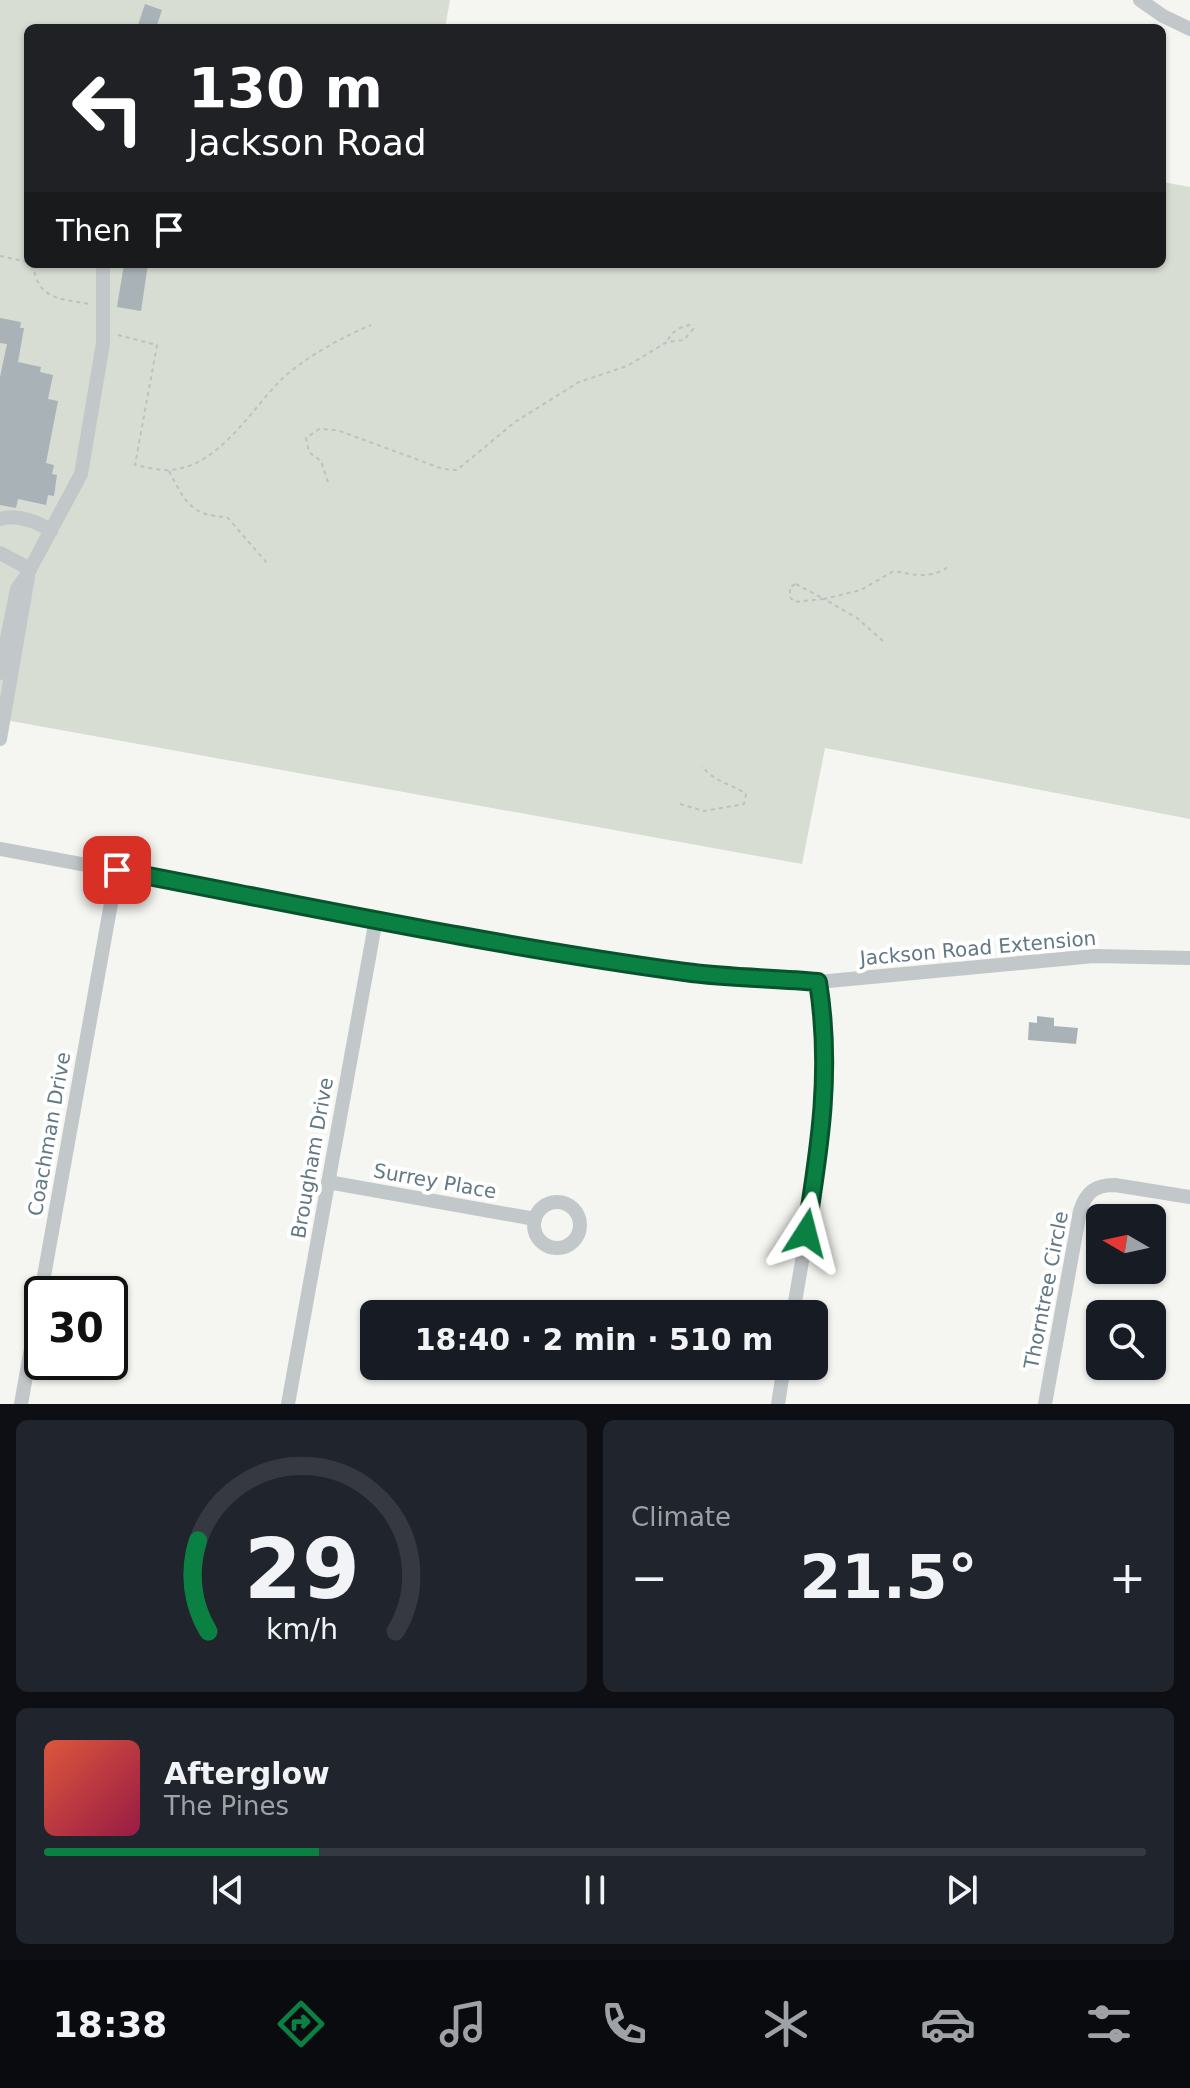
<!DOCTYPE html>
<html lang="en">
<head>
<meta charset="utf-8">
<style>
  :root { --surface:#171b24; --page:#20242c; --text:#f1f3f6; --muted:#9ea1a6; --line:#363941; --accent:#0b8043 }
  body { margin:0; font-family:"DejaVu Sans",sans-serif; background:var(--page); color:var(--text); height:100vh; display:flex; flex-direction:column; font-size:30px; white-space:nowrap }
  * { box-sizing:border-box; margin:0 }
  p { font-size:26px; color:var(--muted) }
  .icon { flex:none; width:44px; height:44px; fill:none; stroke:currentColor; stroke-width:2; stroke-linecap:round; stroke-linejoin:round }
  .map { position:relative; height:1404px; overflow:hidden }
  .sheet { display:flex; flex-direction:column; gap:16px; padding:16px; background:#0d0f14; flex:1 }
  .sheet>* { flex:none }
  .banner { position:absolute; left:24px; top:24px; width:1142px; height:244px; border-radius:12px; box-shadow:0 2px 6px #0004; background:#202124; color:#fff; overflow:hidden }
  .needle { width:52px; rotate:279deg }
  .tools { position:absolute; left:1086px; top:1204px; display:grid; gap:16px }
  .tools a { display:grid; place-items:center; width:80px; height:80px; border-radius:12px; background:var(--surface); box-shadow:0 2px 6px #0004; font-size:40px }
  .speed { position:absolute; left:24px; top:1276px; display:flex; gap:16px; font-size:40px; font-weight:700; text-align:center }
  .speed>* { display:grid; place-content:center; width:104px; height:104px; border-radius:50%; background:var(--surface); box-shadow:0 2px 6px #0004; line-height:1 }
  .speed .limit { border:4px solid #111; border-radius:12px; background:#fff; color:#111 }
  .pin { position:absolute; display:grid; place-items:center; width:68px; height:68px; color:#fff; margin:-34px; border-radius:16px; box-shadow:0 4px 12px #0006 }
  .me { position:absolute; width:88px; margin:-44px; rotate:9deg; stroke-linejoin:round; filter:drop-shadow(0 0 6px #0008) }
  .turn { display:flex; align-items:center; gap:28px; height:168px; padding:0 32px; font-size:36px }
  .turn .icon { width:104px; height:104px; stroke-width:2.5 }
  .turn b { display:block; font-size:56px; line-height:68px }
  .then { display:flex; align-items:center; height:76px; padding:0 32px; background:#0003; gap:16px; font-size:30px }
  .big { font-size:60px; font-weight:600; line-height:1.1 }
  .sheet .widget { flex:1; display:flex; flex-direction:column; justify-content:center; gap:12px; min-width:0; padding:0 28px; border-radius:12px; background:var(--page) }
  .sheet .dial { align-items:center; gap:0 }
  .dial svg { height:208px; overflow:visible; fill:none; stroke:var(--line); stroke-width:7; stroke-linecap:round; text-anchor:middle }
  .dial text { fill:var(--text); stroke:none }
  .song { display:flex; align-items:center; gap:24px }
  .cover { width:96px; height:96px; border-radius:12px; background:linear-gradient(135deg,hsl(10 70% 55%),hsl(340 70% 35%)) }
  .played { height:8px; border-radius:4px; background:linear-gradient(90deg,var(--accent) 25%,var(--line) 25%) }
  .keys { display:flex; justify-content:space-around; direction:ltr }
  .heat { display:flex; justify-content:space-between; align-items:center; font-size:44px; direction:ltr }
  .sheet .tiles { flex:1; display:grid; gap:16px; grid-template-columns:1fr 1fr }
  .widget:last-child { grid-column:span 2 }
  .trip { position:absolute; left:360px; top:1300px; width:468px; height:80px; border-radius:12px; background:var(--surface); box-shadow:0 2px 6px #0004; font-weight:600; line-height:80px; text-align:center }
  .tabs { display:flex; height:128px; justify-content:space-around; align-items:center; background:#090b0e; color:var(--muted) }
  .tabs .icon { width:56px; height:56px }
  .tabs .active { color:var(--accent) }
  .tabs b { font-size:36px; color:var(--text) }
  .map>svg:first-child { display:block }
  .green { fill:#d7ddd2 }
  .building { fill:#a9b3b7 }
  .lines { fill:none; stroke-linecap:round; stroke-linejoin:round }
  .path { stroke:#bec0c2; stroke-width:2; stroke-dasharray:4 4; stroke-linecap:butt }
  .minor { stroke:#c2c7c9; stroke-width:14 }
  .route-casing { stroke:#07532c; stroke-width:20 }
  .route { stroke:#0b8043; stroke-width:14 }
  .labels { text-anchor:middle; stroke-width:8; stroke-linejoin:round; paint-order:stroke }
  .street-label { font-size:20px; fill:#627884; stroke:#fff }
</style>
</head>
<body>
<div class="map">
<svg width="1190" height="1404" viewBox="0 0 1190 1404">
  <rect width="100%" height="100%" fill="#f5f5f1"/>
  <polygon class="green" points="0,0 450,0 445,28 28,28 28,264 1162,264 1162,182 1190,187 1190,819 825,748 802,864 0,719"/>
  <g class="building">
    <polygon points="145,4 162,10 156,28 137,28"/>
    <polygon points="124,264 148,264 141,311 117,307"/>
    <polygon points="0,318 21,322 20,328 24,328 18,362 41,367 40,372 53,375 48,399 58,401 46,463 54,465 52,474 57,475 54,496 48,495 46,505 18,499 16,508 0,505 0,377 7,344 0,343"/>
    <polygon points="1037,1016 1054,1018 1054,1026 1078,1028 1076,1044 1028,1040 1029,1022 1037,1023"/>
  </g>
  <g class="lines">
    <g class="path">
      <polyline points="0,256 28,262"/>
      <path d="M33,264C37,300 61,299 90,304"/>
      <path d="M118,335L157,345L135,465C146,467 159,471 171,470C218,466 249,413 278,383C300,360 342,337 371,325"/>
      <path d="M169,471C185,501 190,516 227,517L267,563"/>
      <path d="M328,482L321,461L309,452L306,438L319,429L337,430L443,469L457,470L515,422L579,382L627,366L667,342L684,340L693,329L689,325C678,328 672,331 667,342"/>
      <polygon points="796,584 824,599 794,602 790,597 790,587"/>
      <path d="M883,641L857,618L824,599L861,590L894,571C914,575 930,579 948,567"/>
      <path d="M680,804L704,811L744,804L746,794C730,783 714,782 702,766"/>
    </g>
    <g class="minor">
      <polyline points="1140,0 1163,16 1190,29"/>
      <path d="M0,519C16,514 37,521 51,531"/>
      <polyline points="0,553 30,569"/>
      <polyline points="0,673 17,589 28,573 81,474 103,343 103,264"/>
      <polyline points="0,739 28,577"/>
      <polyline points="0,849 517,945 688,973 818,982 1094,956 1190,958"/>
      <polyline points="328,1182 535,1219"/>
      <circle cx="557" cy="1225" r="23"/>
      <path d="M793,1314C811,1204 837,1094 818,982"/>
      <polyline points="21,1404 117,870"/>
      <polyline points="288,1404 376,919"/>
      <polyline points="778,1404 784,1366"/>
      <path d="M1045,1404L1080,1211C1086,1192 1095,1185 1115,1185L1190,1197"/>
    </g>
  </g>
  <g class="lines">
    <defs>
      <path id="route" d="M117,870C305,906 494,946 685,972C728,978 774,978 818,982C832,1069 820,1146 806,1233"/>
    </defs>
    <use href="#route" class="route-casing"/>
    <use href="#route" class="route"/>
  </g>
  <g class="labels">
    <g class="street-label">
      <text transform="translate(978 948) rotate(-5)" y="7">Jackson Road Extension</text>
      <text transform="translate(49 1134) rotate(-80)" y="7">Coachman Drive</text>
      <text transform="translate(312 1158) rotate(-80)" y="7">Brougham Drive</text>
      <text transform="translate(435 1181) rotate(10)" y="7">Surrey Place</text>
      <text transform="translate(1046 1290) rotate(-79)" y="7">Thorntree Circle</text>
    </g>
  </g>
</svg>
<div class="tools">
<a><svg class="needle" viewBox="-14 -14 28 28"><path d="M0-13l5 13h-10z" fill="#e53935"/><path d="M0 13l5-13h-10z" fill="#9ea1a6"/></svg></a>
<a><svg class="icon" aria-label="search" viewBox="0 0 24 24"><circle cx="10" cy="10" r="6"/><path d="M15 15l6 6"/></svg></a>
</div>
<div class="speed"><div class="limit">30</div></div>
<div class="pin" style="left:117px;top:870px;background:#d93025"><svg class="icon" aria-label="arrive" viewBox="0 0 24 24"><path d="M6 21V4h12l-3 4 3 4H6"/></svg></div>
<svg class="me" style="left:806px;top:1233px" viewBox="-20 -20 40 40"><path d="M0-17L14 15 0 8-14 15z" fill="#0b8043" stroke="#fff" stroke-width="4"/></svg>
<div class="trip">18:40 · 2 min · 510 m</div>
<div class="banner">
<div class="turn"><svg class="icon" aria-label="left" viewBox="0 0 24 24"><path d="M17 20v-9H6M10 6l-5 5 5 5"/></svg><div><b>130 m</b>Jackson Road</div></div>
<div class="then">Then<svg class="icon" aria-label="arrive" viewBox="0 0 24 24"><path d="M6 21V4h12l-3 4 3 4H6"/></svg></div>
</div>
</div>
<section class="sheet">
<div class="tiles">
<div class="widget dial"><svg viewBox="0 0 100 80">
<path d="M14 69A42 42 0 1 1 86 69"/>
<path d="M14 69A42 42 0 0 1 10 34" stroke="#0b8043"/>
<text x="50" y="56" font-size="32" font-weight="700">29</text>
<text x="50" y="72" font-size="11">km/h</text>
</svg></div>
<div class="widget"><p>Climate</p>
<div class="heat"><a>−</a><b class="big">21.5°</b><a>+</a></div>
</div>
<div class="widget">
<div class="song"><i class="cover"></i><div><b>Afterglow</b><p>The Pines</p></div></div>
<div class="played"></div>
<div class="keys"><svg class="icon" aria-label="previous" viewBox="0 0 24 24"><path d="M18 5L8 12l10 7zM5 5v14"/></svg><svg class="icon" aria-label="pause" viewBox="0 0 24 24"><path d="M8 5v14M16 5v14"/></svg><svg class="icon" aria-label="next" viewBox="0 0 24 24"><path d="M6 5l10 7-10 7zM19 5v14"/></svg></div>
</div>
</div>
</section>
<nav class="tabs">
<b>18:38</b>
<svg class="icon active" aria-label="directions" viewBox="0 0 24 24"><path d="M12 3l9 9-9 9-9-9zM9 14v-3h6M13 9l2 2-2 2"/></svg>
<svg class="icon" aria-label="music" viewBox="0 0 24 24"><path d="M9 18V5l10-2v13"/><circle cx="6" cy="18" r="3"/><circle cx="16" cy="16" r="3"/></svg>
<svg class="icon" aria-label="phone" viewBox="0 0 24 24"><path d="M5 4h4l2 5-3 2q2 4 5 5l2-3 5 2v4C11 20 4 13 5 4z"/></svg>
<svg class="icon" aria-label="climate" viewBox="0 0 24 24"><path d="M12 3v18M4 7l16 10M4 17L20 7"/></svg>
<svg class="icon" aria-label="car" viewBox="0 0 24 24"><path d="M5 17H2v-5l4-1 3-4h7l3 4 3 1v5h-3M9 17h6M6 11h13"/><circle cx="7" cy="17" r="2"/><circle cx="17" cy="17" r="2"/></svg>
<svg class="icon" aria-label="filters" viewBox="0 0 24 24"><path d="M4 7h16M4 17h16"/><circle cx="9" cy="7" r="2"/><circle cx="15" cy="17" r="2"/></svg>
</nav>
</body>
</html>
